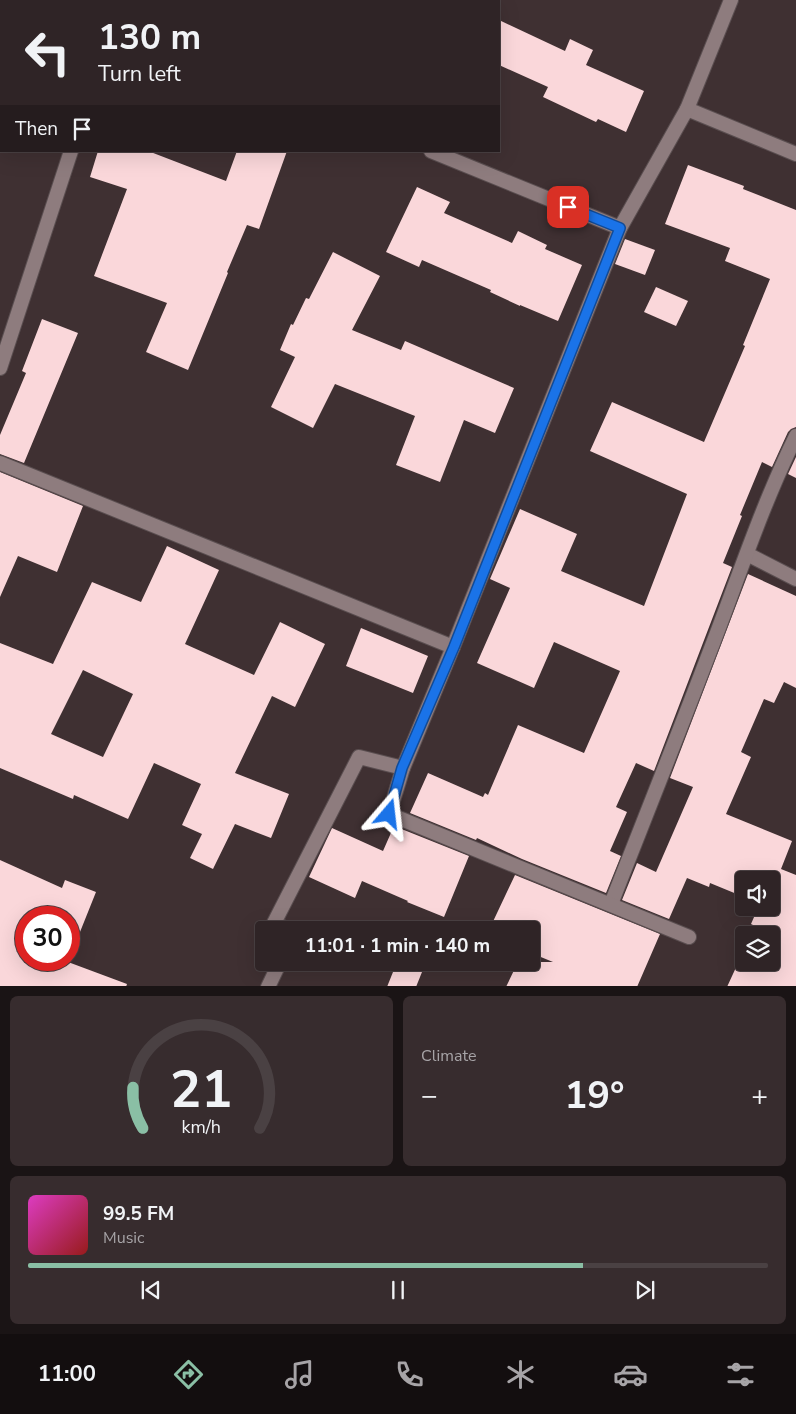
<!DOCTYPE html>
<html lang="en">
<head>
<meta charset="utf-8">
<style>
  :root { --surface:#2f2426; --page:#372c2e; --text:#f1f3f6; --muted:#a7a4a7; --line:#4a4143; --accent:#8abfa5 }
  body { margin:0; font-family:"Nunito Sans",sans-serif; background:var(--page); color:var(--text); height:100vh; display:flex; flex-direction:column; font-size:19px; white-space:nowrap }
  * { box-sizing:border-box; margin:0 }
  p { font-size:16px; color:var(--muted) }
  .icon { flex:none; width:28px; height:28px; fill:none; stroke:currentColor; stroke-width:2; stroke-linecap:round; stroke-linejoin:round }
  .map { position:relative; height:986px; overflow:hidden }
  .drawer { display:flex; flex-direction:column; gap:10px; padding:10px; background:#1a1415; flex:1 }
  .drawer>* { flex:none }
  .hud { position:absolute; left:0px; top:0px; width:500px; height:152px; box-shadow:0 5px 20px #0002,0 0 0 1px var(--line); background:#2f2426; color:var(--text); overflow:hidden }
  .controls { position:absolute; left:735px; top:871px; display:grid; gap:10px }
  .controls a { display:grid; place-items:center; width:45px; height:45px; border-radius:5px; background:var(--surface); box-shadow:0 5px 20px #0002,0 0 0 1px var(--line); font-size:25px }
  .speed { position:absolute; left:15px; top:906px; display:flex; gap:10px; font-size:25px; font-weight:700; text-align:center }
  .speed>* { display:grid; place-content:center; width:65px; height:65px; border-radius:50%; background:var(--surface); box-shadow:0 5px 20px #0002,0 0 0 1px var(--line); line-height:1 }
  .speed .limit { border:8px solid #d22; background:#fff; color:#111 }
  .pin { position:absolute; display:grid; place-items:center; width:42px; height:42px; color:#fff; margin:-21px; border-radius:10px; box-shadow:0 2px 8px #0006 }
  .me { position:absolute; width:55px; margin:-28px; rotate:17deg; stroke-linejoin:round; filter:drop-shadow(0 0 4px #0008) }
  .turn { display:flex; align-items:center; gap:18px; height:105px; padding:0 15px; font-size:22px }
  .turn .icon { width:65px; height:65px; stroke-width:2.5 }
  .turn b { display:block; font-size:35px; line-height:42px }
  .then { display:flex; align-items:center; height:48px; padding:0 15px; background:#0003; gap:10px; font-size:19px }
  .big { font-size:38px; font-weight:700; line-height:1.1 }
  .drawer .card { flex:1; display:flex; flex-direction:column; justify-content:center; gap:8px; min-width:0; padding:0 18px; border-radius:8px; background:var(--page) }
  .drawer .dial { align-items:center; gap:0 }
  .dial svg { height:130px; overflow:visible; fill:none; stroke:var(--line); stroke-width:7; stroke-linecap:round; text-anchor:middle }
  .dial text { fill:var(--text); stroke:none }
  .song { display:flex; align-items:center; gap:15px }
  .cover { width:60px; height:60px; border-radius:8px; background:linear-gradient(135deg,hsl(310 70% 55%),hsl(0 70% 35%)) }
  .played { height:5px; border-radius:2px; background:linear-gradient(90deg,var(--accent) 75%,var(--line) 75%) }
  .keys { display:flex; justify-content:space-around; direction:ltr }
  .heat { display:flex; justify-content:space-between; align-items:center; font-size:28px; direction:ltr }
  .drawer .tiles { flex:1; display:grid; gap:10px; grid-template-columns:1fr 1fr }
  .card:last-child { grid-column:span 2 }
  .trip { position:absolute; left:255px; top:921px; width:285px; height:50px; border-radius:5px; background:var(--surface); box-shadow:0 5px 20px #0002,0 0 0 1px var(--line); font-weight:700; line-height:50px; text-align:center }
  .menu { display:flex; height:80px; justify-content:space-around; align-items:center; background:#130e0f; color:var(--muted) }
  .menu .icon { width:35px; height:35px }
  .menu .selected { color:var(--accent) }
  .menu b { font-size:22px; color:var(--text) }
  .map>svg:first-child { display:block }
  .building { fill:#fad7da; fill-rule:evenodd }
  .lines { fill:none; stroke-linecap:round; stroke-linejoin:round }
  .minor-casing { stroke:#5a4e50; stroke-width:16 }
  .minor { stroke:#8e7c7e; stroke-width:14 }
  .route-casing { stroke:#114b97; stroke-width:12 }
  .route { stroke:#1a73e8; stroke-width:9 }
</style>
</head>
<body>
<div class="map">
<svg width="796" height="987" viewBox="0 0 796 987">
  <rect width="100%" height="100%" fill="#3f3032"/>
  <g class="building">
    <polygon points="499,20 565,51 570,39 593,50 586,65 644,91 626,132 598,119 596,122 543,97 548,87 499,65"/>
    <polygon points="98,151 148,151 226,181 237,151 287,151 259,229 247,225 227,272 228,273 188,370 146,352 167,303 94,276 127,189 90,177"/>
    <polygon points="688,165 744,186 743,189 796,210 796,427 791,429 788,432 772,467 762,462 740,515 742,516 723,563 732,567 654,771 636,763 616,807 627,812 610,851 621,856 606,893 522,859 477,838 476,840 410,813 428,773 483,797 485,793 488,795 518,725 584,753 620,671 554,642 534,688 477,663 510,588 490,579 520,509 577,534 561,571 644,606 687,494 590,451 612,402 704,442 745,346 743,345 770,279 725,261 730,248 665,224"/>
    <polygon points="417,187 450,202 444,213 512,243 518,231 547,245 545,249 582,265 558,321 520,305 520,306 490,292 491,290 422,260 419,267 386,252"/>
    <polygon points="625,239 655,250 645,275 615,264"/>
    <polygon points="333,252 380,276 352,330 401,350 405,341 514,388 495,433 464,420 440,482 396,465 415,416 335,384 313,428 271,407 295,357 280,350 291,324 293,325 306,298 309,299"/>
    <polygon points="656,287 688,301 676,326 644,312"/>
    <polygon points="42,319 78,333 24,463 0,454 0,435 26,373 22,371"/>
    <polygon points="796,457 796,478 788,474"/>
    <polygon points="0,472 83,506 57,572 18,556 0,597"/>
    <path d="M167,546L219,570L185,644L254,675L280,622L325,644L295,707L272,696L235,773L289,794L271,838L235,824L213,869L190,858L202,834L182,825L201,784L154,763L128,819L74,795L73,799L0,768V643L53,664L92,582L141,602ZM83,670L133,694L103,757L51,734Z"/>
    <polygon points="748,574 796,596 796,688 784,682 774,703 764,699 741,752 751,757 726,814 792,841 781,869 796,875 796,987 727,987 744,950 744,962 771,962 771,935 751,935 755,926 751,924 758,908 771,908 771,880 744,880 744,897 710,883 709,887 687,878 669,919 622,900 637,863 656,872 693,787 670,778"/>
    <polygon points="361,628 428,656 413,693 346,666"/>
    <polygon points="394,826 469,856 444,917 407,902 408,901 362,881 355,898 309,877 332,828 383,851"/>
    <path d="M0,860L62,888L65,880L96,892L68,962L127,984L126,987H0ZM26,918H69V960H26Z"/>
    <polygon points="515,875 660,934 637,987 506,987 518,962 553,962 531,953 531,936 534,930 489,930"/>
    <polygon points="397,962 426,962 416,987 387,987"/>
  </g>
  <g class="lines">
    <defs>
      <g id="minor">
        <polyline points="123,1 123,0"/>
        <polyline points="687,109 796,154"/>
        <polyline points="431,151 620,228"/>
        <polyline points="0,368 71,151"/>
        <polyline points="0,463 453,647"/>
        <polyline points="747,554 796,579"/>
        <path d="M611,904C644,820 678,735 710,651C738,579 762,505 796,436"/>
        <polyline points="289,930 274,923 359,757 403,768"/>
        <polyline points="689,937 389,814 403,768 453,647 620,228 687,109 731,0"/>
        <polyline points="268,987 280,962"/>
      </g>
    </defs>
    <use href="#minor" class="minor-casing"/>
    <use href="#minor" class="minor"/>
  </g>
  <g class="lines">
    <defs>
      <polyline id="route" points="389,814 402,768 454,647 620,228 568,207"/>
    </defs>
    <use href="#route" class="route-casing"/>
    <use href="#route" class="route"/>
  </g>
</svg>
<div class="controls">
<a><svg class="icon" aria-label="sound" viewBox="0 0 24 24"><path d="M4 9h4l5-4v14l-5-4H4zM17 9q2 3 0 6"/></svg></a>
<a><svg class="icon" aria-label="layers" viewBox="0 0 24 24"><path d="M12 4l9 5-9 5-9-5zM3 14l9 5 9-5"/></svg></a>
</div>
<div class="speed"><div class="limit">30</div></div>
<div class="pin" style="left:568px;top:207px;background:#d93025"><svg class="icon" aria-label="arrive" viewBox="0 0 24 24"><path d="M6 21V4h12l-3 4 3 4H6"/></svg></div>
<svg class="me" style="left:389px;top:814px" viewBox="-20 -20 40 40"><path d="M0-17L14 15 0 8-14 15z" fill="#1a73e8" stroke="#fff" stroke-width="4"/></svg>
<div class="trip">11:01 · 1 min · 140 m</div>
<div class="hud">
<div class="turn"><svg class="icon" aria-label="left" viewBox="0 0 24 24"><path d="M17 20v-9H6M10 6l-5 5 5 5"/></svg><div><b>130 m</b>Turn left</div></div>
<div class="then">Then<svg class="icon" aria-label="arrive" viewBox="0 0 24 24"><path d="M6 21V4h12l-3 4 3 4H6"/></svg></div>
</div>
</div>
<section class="drawer">
<div class="tiles">
<div class="card dial"><svg viewBox="0 0 100 80">
<path d="M14 69A42 42 0 1 1 86 69"/>
<path d="M14 69A42 42 0 0 1 8 44" stroke="#8abfa5"/>
<text x="50" y="56" font-size="32" font-weight="700">21</text>
<text x="50" y="72" font-size="11">km/h</text>
</svg></div>
<div class="card"><p>Climate</p>
<div class="heat"><a>−</a><b class="big">19°</b><a>+</a></div>
</div>
<div class="card">
<div class="song"><i class="cover"></i><div><b>99.5 FM</b><p>Music</p></div></div>
<div class="played"></div>
<div class="keys"><svg class="icon" aria-label="previous" viewBox="0 0 24 24"><path d="M18 5L8 12l10 7zM5 5v14"/></svg><svg class="icon" aria-label="pause" viewBox="0 0 24 24"><path d="M8 5v14M16 5v14"/></svg><svg class="icon" aria-label="next" viewBox="0 0 24 24"><path d="M6 5l10 7-10 7zM19 5v14"/></svg></div>
</div>
</div>
</section>
<nav class="menu">
<b>11:00</b>
<svg class="icon selected" aria-label="directions" viewBox="0 0 24 24"><path d="M12 3l9 9-9 9-9-9zM9 14v-3h6M13 9l2 2-2 2"/></svg>
<svg class="icon" aria-label="music" viewBox="0 0 24 24"><path d="M9 18V5l10-2v13"/><circle cx="6" cy="18" r="3"/><circle cx="16" cy="16" r="3"/></svg>
<svg class="icon" aria-label="phone" viewBox="0 0 24 24"><path d="M5 4h4l2 5-3 2q2 4 5 5l2-3 5 2v4C11 20 4 13 5 4z"/></svg>
<svg class="icon" aria-label="climate" viewBox="0 0 24 24"><path d="M12 3v18M4 7l16 10M4 17L20 7"/></svg>
<svg class="icon" aria-label="car" viewBox="0 0 24 24"><path d="M5 17H2v-5l4-1 3-4h7l3 4 3 1v5h-3M9 17h6M6 11h13"/><circle cx="7" cy="17" r="2"/><circle cx="17" cy="17" r="2"/></svg>
<svg class="icon" aria-label="filters" viewBox="0 0 24 24"><path d="M4 7h16M4 17h16"/><circle cx="9" cy="7" r="2"/><circle cx="15" cy="17" r="2"/></svg>
</nav>
</body>
</html>
